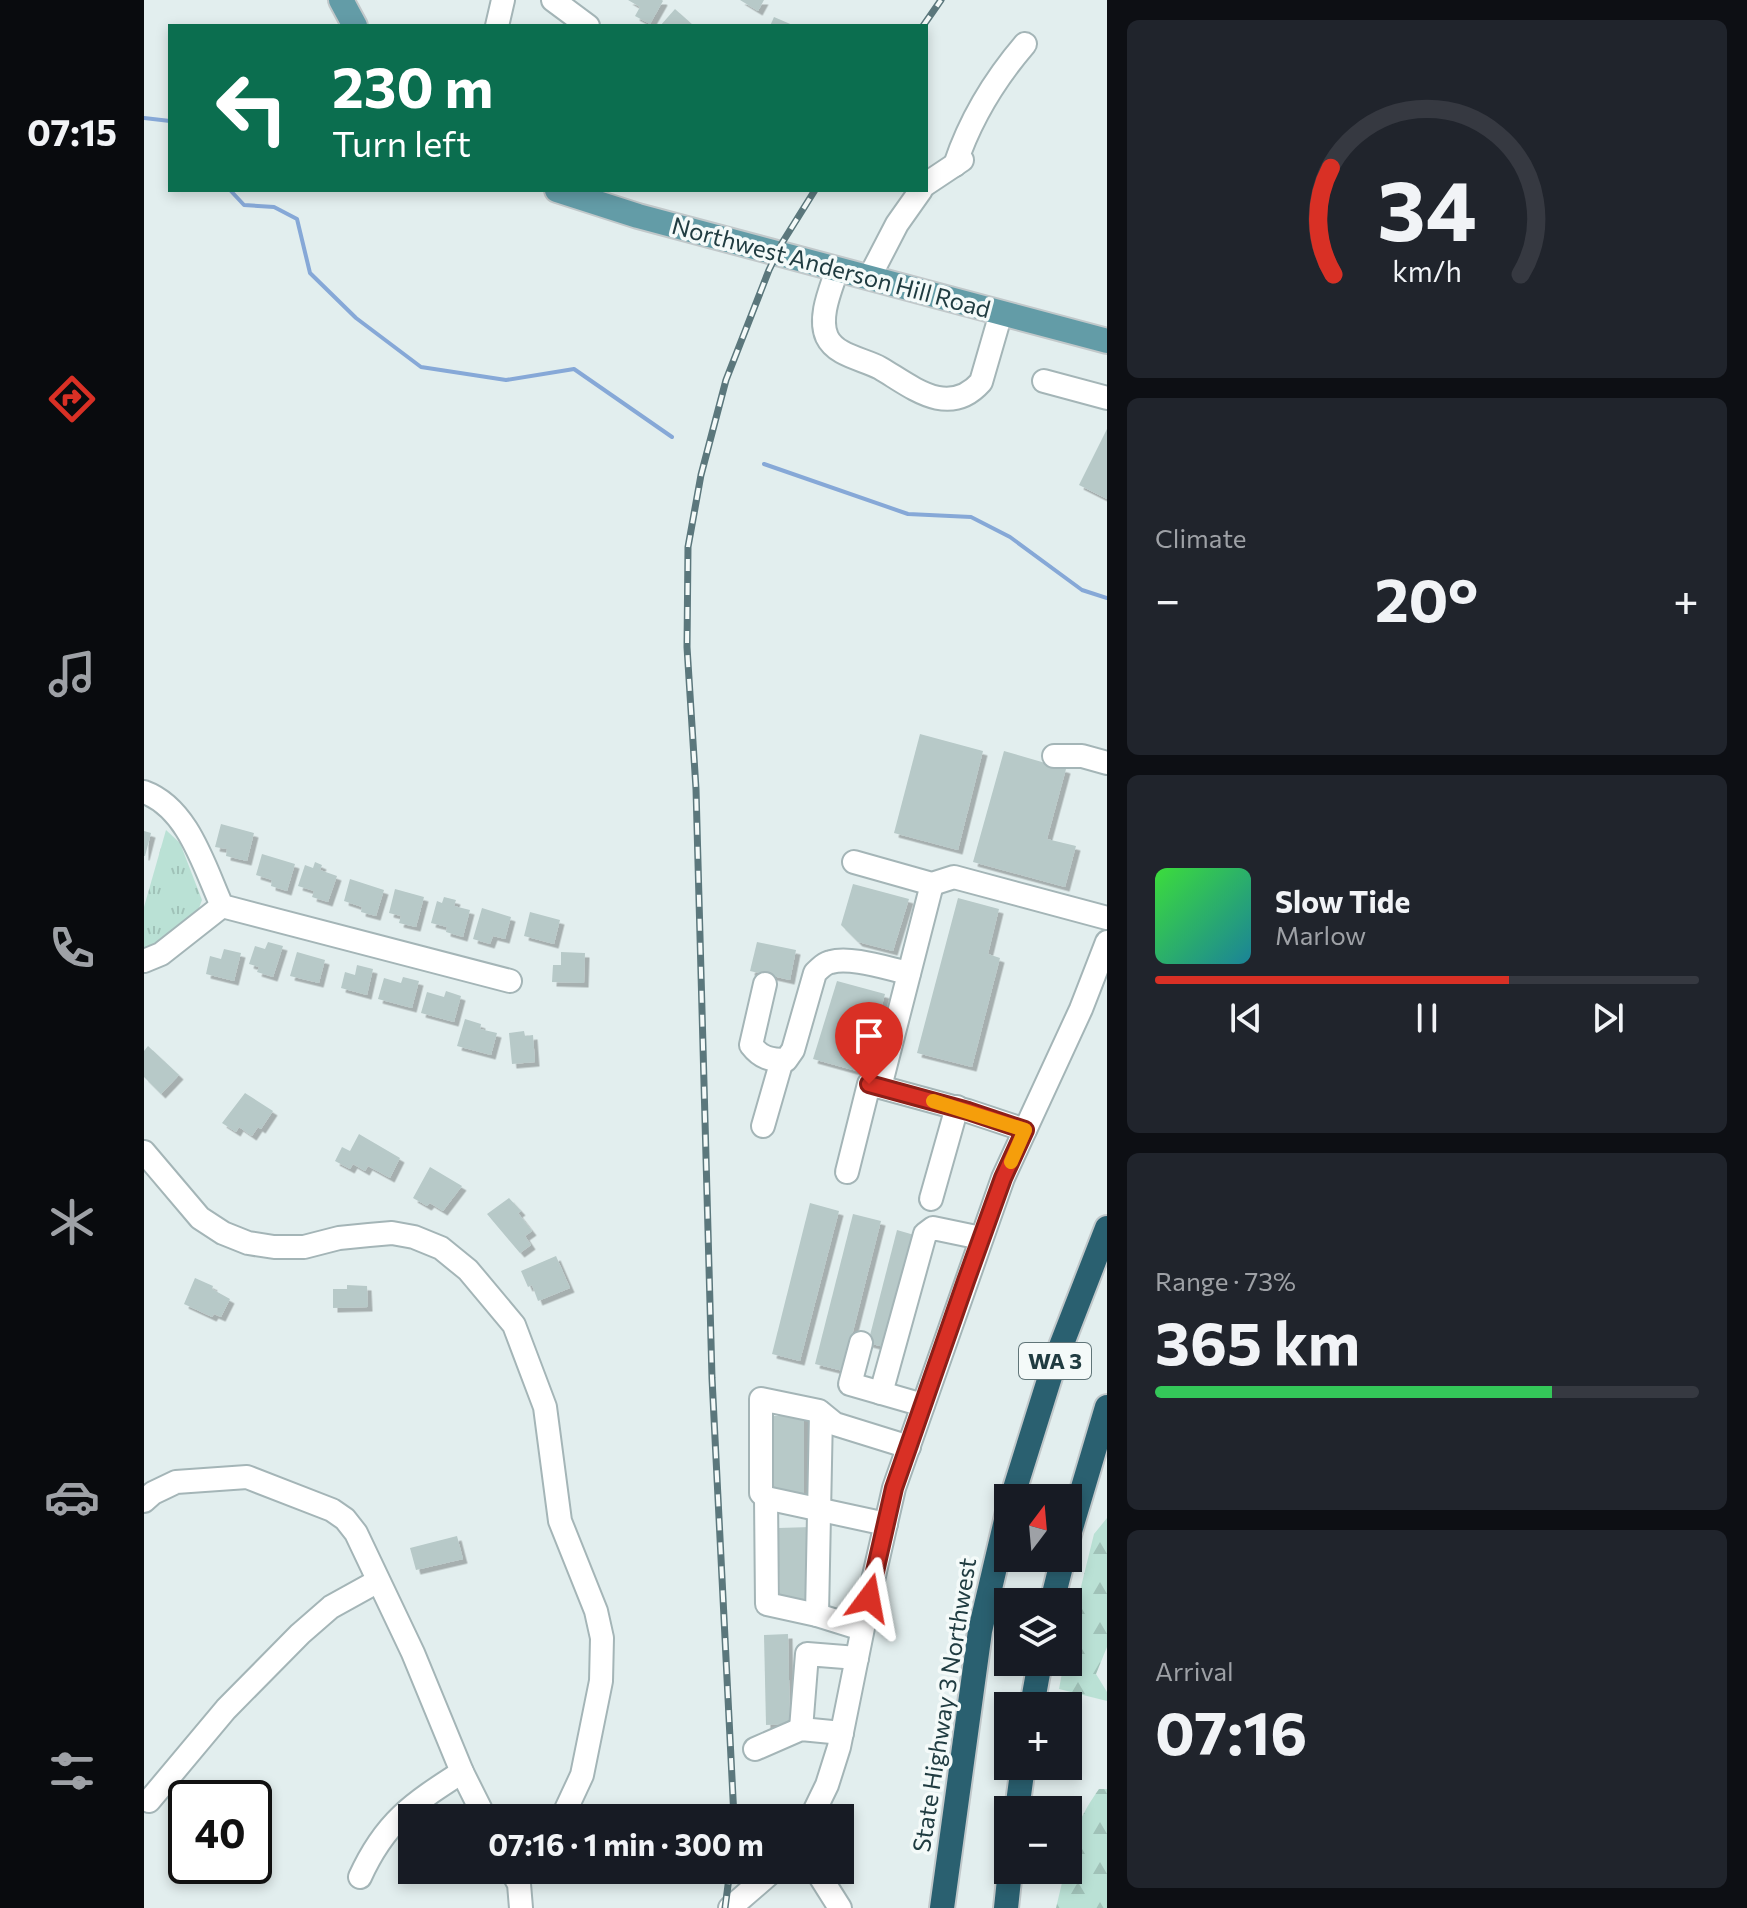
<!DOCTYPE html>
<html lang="en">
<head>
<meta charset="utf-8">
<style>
  :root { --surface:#171b24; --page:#20242c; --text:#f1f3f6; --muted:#9ea1a6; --line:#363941; --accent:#d93025 }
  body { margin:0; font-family:Commissioner,sans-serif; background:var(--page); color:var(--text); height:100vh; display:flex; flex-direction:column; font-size:30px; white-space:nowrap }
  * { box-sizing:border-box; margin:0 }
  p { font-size:26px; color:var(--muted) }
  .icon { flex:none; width:44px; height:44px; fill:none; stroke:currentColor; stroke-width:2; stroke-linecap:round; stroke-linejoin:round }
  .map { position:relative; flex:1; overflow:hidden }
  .details { display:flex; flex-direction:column; gap:20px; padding:20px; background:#0d0f14; width:640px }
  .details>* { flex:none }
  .guide { position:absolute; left:24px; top:24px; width:760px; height:168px; border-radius:0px; box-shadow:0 4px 12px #0003; background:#0b6e4f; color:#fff; overflow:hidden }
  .needle { width:52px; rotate:16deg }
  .tools { position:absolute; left:850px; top:1484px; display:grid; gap:16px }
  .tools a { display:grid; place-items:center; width:88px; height:88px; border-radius:0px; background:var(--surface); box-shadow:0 4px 12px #0003; font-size:40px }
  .speed { position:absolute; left:24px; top:1780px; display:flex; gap:16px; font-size:40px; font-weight:700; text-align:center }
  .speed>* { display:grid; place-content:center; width:104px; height:104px; border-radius:50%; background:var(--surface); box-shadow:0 4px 12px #0003; line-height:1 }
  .speed .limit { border:4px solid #111; border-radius:12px; background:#fff; color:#111 }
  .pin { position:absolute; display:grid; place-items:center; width:68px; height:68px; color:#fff; margin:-82px -34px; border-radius:50% 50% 50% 0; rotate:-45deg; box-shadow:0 0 8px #0007 }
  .pin .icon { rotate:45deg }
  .me { position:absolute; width:88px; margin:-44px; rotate:13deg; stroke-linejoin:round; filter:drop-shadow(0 0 6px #0008) }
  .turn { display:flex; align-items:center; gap:28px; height:168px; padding:0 32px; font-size:36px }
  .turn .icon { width:104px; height:104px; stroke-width:2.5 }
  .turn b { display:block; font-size:56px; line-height:68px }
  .big { font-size:60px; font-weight:700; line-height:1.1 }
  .details .tile { flex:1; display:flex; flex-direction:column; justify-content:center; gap:12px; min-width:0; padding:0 28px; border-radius:12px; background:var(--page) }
  .details .dial { align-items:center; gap:0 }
  .dial svg { height:208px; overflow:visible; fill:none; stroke:var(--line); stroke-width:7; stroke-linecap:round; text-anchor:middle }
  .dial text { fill:var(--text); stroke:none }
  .song { display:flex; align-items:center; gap:24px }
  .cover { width:96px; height:96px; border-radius:12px; background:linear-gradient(135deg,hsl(120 70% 55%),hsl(190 70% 35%)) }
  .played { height:8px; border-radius:4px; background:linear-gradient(90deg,var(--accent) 65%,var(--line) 65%) }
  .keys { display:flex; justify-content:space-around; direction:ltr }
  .heat { display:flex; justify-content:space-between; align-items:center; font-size:44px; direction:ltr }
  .charge { height:12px; border-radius:6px; background:linear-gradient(90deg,#34c759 73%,var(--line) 0) }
  .trip { position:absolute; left:254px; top:1804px; width:456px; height:80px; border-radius:0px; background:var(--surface); box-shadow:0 4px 12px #0003; font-weight:700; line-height:80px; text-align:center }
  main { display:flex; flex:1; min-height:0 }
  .menu { display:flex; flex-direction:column; width:144px; justify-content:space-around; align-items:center; background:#090b0e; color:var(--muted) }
  .menu .icon { width:56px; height:56px }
  .menu .current { color:var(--accent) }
  .menu b { font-size:36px; color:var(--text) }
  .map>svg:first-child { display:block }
  .forest { fill:url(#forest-firs) }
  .park { fill:url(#park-tufts) }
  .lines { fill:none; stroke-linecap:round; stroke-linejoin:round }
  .stream { stroke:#86a8d7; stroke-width:4 }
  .building { fill:#b7c9c8; filter:url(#shadow) }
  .minor-casing { stroke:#a4b5b7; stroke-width:26 }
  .major-casing { stroke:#c1c8ca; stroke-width:28 }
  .highway-casing { stroke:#c1c8ca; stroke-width:28 }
  .minor { stroke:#fff; stroke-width:22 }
  .major { stroke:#639ca7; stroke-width:24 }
  .highway { stroke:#2a6070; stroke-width:24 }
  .rail-casing { stroke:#5b777c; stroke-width:7 }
  .rail { stroke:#f4faf9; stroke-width:4; stroke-dasharray:12; stroke-linecap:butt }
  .route-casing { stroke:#8d1f18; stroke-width:20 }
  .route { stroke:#d93025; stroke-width:14 }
  .slow { stroke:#f59e0b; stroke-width:14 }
  .labels { text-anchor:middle; stroke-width:7; stroke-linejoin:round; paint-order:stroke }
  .shield { fill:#f4faf9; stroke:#607578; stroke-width:2 }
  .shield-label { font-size:22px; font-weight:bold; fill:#203c41 }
  .street-label { font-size:24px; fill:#203c41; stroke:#f4faf9 }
</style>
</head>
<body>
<main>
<nav class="menu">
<b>07:15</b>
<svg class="icon current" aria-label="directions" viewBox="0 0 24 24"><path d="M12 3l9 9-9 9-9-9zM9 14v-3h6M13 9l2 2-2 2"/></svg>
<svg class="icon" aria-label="music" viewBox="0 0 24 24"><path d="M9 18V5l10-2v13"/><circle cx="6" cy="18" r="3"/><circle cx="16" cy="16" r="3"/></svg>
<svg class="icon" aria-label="phone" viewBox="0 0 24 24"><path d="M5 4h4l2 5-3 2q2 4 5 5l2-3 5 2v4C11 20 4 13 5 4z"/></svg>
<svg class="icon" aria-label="climate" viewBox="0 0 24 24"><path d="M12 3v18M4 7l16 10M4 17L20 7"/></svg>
<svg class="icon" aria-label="car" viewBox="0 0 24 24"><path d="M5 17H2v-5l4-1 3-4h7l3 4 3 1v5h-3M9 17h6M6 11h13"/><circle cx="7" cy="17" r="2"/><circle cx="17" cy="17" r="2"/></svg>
<svg class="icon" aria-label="filters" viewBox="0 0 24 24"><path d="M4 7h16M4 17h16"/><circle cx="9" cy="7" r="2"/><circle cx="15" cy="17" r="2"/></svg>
</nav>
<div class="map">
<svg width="963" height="1908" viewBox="0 0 963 1908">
  <defs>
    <pattern id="forest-firs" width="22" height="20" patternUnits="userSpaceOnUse" patternTransform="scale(2)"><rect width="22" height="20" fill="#bae1d5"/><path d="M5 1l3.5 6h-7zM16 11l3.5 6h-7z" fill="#a0c2b8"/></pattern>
    <pattern id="park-tufts" width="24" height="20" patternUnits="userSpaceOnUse" patternTransform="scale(2)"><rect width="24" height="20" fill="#bae1d5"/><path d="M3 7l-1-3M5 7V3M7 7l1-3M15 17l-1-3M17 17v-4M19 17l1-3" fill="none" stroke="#a0c2b8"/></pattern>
    <filter id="shadow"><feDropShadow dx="4.5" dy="4.5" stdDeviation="0" flood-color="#0004"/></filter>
  </defs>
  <rect width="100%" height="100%" fill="#e2eeee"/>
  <g class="forest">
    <polygon points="963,1518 963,1647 952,1674 963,1692 963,1701 915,1689 920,1662 924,1662 924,1644 931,1611 950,1534"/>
    <path d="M955,1789H963V1908H912L921,1870H924C924,1840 938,1813 955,1789Z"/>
  </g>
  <polygon class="park" points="22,830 36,843 58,900 51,919 0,955 0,907"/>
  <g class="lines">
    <g class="stream">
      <polyline points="0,118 26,121"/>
      <polyline points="86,190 100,205 130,207 153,219 166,273 212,318 277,367 362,380 430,369 528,437"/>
      <polyline points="620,464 764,514 827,517 866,537 938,590 963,598"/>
    </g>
  </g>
  <g class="building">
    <polygon points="484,0 518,0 519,1 506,24 491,16 496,7"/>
    <polygon points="596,0 620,0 614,11"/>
    <polygon points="531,9 550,26 516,26"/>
    <polygon points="630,17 651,26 626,26"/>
    <polygon points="963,429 963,499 935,485"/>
    <polygon points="776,734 839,751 814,850 750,833"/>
    <polygon points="860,751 922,769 903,839 932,846 921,887 829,862"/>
    <polygon points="77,824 110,833 103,861 82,856 83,849 71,847"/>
    <polygon points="0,831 7,833 1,856 0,856"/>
    <polygon points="118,854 151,864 143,891 127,886 128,880 112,875"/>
    <polygon points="171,862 178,865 176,870 193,876 184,902 168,897 170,891 154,886 161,865 169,868"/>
    <polygon points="206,879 240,890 232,916 217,912 218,907 200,901"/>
    <polygon points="709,884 765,899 749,951 714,942 697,925"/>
    <polygon points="251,889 280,897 272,927 255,923 257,916 245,913"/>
    <polygon points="300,897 312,900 310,906 326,910 319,937 302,932 303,927 287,923 293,901 298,903"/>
    <polygon points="814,898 855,909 844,954 856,958 828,1067 773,1053"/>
    <polygon points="338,908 367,917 361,939 349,936 346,944 329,939"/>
    <polygon points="386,912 416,920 410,944 380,936"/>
    <polygon points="124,942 139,946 129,977 113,972 115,967 105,964 111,946 121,949"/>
    <polygon points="613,942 652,950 646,980 606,971"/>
    <polygon points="80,949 97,953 90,981 62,974 66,956 77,959"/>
    <polygon points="153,952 181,960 175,983 146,976"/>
    <polygon points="417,952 441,953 440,983 408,982 409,965 417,965"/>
    <polygon points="213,965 229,969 223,995 197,988 201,972 211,975"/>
    <polygon points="259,977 275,981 268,1008 234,999 240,978 257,983"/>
    <polygon points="693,981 741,994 720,1073 669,1059"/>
    <polygon points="302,991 317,996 310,1022 277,1013 283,992 300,997"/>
    <polygon points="321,1019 337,1024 336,1029 353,1033 347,1055 313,1046"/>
    <polygon points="380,1031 381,1036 389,1035 391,1062 368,1064 365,1033"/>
    <polygon points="4,1046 35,1075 17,1094 0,1077 0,1051"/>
    <polygon points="101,1093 129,1111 117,1129 114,1127 108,1136 95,1127 92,1132 78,1123"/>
    <polygon points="215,1134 256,1158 246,1178 224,1166 221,1171 209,1164 206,1169 191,1161 198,1147 206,1151"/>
    <polygon points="286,1167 318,1186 299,1211 286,1203 283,1206 269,1198"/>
    <polygon points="365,1198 377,1211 374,1213 388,1231 381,1236 387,1245 376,1253 343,1214"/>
    <polygon points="666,1203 695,1211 656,1361 628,1354"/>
    <polygon points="709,1214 737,1221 699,1371 671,1364"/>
    <polygon points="753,1230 777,1237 748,1349 724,1343"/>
    <polygon points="412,1256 426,1288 394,1301 388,1285 384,1287 377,1271"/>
    <polygon points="51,1278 69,1286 68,1289 86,1299 77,1317 70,1314 68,1317 40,1304"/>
    <polygon points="203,1285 223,1286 224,1307 189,1308 189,1289 203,1289"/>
    <rect x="630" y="1416" width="30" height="79"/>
    <polygon points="668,1527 670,1600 636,1600 634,1528"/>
    <polygon points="313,1536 319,1559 272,1570 266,1548"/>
    <polygon points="644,1634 646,1724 622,1725 620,1635"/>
  </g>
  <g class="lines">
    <defs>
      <g id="minor">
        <polyline points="409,0 444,26"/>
        <polyline points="353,26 359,0"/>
        <path d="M811,165C826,120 851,79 881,44"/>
        <polyline points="782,184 818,160"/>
        <path d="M693,270C687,289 674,317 683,337C692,356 720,359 736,368C767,386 804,419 837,382L857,313"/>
        <polyline points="725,278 753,224 777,190"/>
        <polyline points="900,381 963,398"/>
        <polyline points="910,756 938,756 963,763"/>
        <path d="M0,792C44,808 60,866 78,906L366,981"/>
        <polyline points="710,862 788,884 810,877 963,918"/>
        <polyline points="788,884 736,1087 824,1111 881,1130"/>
        <polyline points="0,961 17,954 78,906"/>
        <path d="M621,984L607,1045C617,1058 626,1060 642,1060L649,1050L671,973C676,968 681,963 687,962C706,956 745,969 765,973"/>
        <polyline points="619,1126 638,1060"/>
        <polyline points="0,1152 56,1218 79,1233 104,1243 130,1247 160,1247 195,1238 225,1235 248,1233 270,1237 297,1248 324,1270 370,1325 401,1407 416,1521 452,1611 458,1638 457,1681 438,1775 418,1818"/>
        <polyline points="703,1172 725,1084 736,1087"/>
        <polyline points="787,1199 813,1107"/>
        <polyline points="717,1343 706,1384 779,1405"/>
        <polyline points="737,1393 781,1234 789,1228 837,1238"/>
        <polyline points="622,1498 617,1493 617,1399 675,1411 691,1424 765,1447"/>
        <polyline points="0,1501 9,1493 32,1482 103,1477 188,1510 201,1519 212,1533 269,1653 318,1772 341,1818"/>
        <polyline points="673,1615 677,1413"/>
        <polyline points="718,1629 673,1615 623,1604 622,1498 742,1524"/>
        <polyline points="657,1729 663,1654 713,1658"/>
        <polyline points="611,1749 657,1729 698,1733"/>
        <polyline points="5,1801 82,1709 156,1634 187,1607 234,1581"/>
        <polyline points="667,1818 683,1785 695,1747 725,1598 750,1488 859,1178 937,1009 963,942"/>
        <polyline points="367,1870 375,1884 377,1908"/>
        <polyline points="672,1870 696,1908"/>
        <path d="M216,1877C241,1822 268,1804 318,1772"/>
        <polyline points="586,1908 630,1870"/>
      </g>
      <g id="major">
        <polyline points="197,0 211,26"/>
        <polyline points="413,190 494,216 963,341"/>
      </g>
      <g id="highway">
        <polyline points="868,1498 910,1364 963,1228"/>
        <polyline points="924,1538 963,1407"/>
        <polyline points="908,1602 919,1558"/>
        <polyline points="888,1706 896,1662"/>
        <polyline points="873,1810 879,1766"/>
        <polyline points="798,1908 836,1631 864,1512"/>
        <polyline points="862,1908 866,1870"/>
      </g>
    </defs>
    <use href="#minor" class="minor-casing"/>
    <use href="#major" class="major-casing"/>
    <use href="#highway" class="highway-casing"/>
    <use href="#minor" class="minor"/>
    <use href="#major" class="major"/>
    <use href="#highway" class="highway"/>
    <defs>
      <g id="rail">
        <polyline points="779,26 797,0"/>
        <polyline points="590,1818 568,1378 552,789 543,647 544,547 557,475 582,380 625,270 638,243 671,190"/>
        <polyline points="581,1908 586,1870"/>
      </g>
    </defs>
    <use href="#rail" class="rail-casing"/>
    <use href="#rail" class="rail"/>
  </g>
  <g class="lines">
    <defs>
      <polyline id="route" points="725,1084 824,1111 881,1130 859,1178 822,1281 750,1488 725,1598"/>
    </defs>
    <use href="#route" class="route-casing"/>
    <use href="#route" class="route"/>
    <polyline class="slow" points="789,1101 881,1130 867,1162"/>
  </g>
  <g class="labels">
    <rect class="shield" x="875" y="1343" width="72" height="36" rx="6"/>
    <g class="shield-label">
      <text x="911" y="1369">WA 3</text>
    </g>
    <g class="street-label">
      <text transform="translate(687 268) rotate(15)" y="8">Northwest Anderson Hill Road</text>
      <text transform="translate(801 1705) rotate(-81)" y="8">State Highway 3 Northwest</text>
    </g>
  </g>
</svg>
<div class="tools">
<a><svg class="needle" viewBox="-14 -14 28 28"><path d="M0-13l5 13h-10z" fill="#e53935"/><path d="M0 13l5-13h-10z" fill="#9ea1a6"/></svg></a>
<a><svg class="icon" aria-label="layers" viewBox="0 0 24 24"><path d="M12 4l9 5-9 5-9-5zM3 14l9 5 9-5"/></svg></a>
<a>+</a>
<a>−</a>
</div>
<div class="speed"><div class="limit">40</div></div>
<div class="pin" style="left:725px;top:1084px;background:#d93025"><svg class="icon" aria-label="arrive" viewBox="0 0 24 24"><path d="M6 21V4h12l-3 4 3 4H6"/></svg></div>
<svg class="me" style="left:725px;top:1598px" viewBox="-20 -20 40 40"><path d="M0-17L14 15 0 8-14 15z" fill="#d93025" stroke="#fff" stroke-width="4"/></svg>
<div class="trip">07:16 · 1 min · 300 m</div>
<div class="guide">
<div class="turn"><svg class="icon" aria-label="left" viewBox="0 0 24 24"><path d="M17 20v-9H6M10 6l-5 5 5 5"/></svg><div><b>230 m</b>Turn left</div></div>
</div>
</div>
<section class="details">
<div class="tile dial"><svg viewBox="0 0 100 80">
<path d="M14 69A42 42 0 1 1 86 69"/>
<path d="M14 69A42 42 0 0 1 13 28" stroke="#d93025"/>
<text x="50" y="56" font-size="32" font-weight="700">34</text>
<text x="50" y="72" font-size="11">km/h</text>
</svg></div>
<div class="tile"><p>Climate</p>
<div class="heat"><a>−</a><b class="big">20°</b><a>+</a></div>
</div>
<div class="tile">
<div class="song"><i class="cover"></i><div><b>Slow Tide</b><p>Marlow</p></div></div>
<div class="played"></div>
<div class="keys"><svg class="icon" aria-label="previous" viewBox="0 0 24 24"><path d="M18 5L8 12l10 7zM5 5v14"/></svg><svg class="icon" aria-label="pause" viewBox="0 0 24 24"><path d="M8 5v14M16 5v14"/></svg><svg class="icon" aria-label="next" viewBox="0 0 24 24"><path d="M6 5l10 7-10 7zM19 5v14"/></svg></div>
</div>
<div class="tile"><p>Range · 73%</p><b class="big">365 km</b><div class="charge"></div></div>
<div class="tile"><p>Arrival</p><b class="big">07:16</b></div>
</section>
</main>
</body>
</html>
